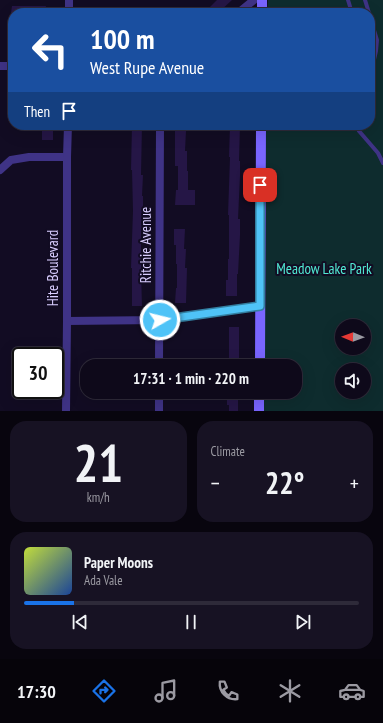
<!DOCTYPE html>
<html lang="en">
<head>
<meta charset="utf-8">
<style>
  :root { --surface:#0e091a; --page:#171223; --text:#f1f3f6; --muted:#9b9aa2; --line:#2e2a39; --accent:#1a73e8 }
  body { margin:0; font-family:"PT Sans Narrow",sans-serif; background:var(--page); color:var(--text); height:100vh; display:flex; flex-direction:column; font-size:15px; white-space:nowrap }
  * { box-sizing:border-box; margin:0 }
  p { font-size:13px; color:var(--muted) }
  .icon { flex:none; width:22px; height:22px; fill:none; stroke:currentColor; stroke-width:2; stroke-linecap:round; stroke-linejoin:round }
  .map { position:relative; height:411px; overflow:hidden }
  .panel { display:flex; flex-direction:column; gap:10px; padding:10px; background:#08050e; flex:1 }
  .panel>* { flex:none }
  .banner { position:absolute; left:8px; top:8px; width:367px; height:122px; border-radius:16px; box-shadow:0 4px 16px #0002,0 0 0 1px var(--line); background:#1a4fa0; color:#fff; overflow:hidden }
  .needle { width:26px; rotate:271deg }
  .tools { position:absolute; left:335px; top:319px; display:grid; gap:8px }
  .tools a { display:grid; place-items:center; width:36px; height:36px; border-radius:50%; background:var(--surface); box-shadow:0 4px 16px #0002,0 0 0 1px var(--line); font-size:20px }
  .speed { position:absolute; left:12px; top:347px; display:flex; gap:8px; font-size:20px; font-weight:700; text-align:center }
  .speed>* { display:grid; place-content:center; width:52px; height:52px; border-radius:50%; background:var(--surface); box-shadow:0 4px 16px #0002,0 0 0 1px var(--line); line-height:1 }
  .speed .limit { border:2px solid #111; border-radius:6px; background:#fff; color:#111 }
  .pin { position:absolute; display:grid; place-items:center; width:34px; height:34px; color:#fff; margin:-17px; border-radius:8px; box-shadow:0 2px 6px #0006 }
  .me { position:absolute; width:44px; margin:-22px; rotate:82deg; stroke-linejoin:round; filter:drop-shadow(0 0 3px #0008) }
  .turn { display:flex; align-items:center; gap:14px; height:84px; padding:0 16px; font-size:18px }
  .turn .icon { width:52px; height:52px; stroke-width:2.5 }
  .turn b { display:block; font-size:28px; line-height:34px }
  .then { display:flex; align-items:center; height:38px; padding:0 16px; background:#0003; gap:8px; font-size:15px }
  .big { font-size:30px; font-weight:800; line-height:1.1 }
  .panel .card { flex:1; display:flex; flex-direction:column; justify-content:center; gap:6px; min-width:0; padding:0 14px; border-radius:16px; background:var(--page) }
  .panel .dial { align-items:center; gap:0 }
  .dial b { font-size:52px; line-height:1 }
  .song { display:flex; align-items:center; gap:12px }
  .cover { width:48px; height:48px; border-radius:6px; background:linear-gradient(135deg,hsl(70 70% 55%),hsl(220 70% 35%)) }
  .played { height:4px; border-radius:2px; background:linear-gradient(90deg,var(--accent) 15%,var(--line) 15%) }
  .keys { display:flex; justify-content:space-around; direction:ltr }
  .heat { display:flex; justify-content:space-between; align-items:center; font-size:22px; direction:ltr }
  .panel .tiles { flex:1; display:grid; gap:10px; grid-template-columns:1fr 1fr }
  .card:last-child { grid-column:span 2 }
  .trip { position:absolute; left:80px; top:359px; width:222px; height:40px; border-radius:16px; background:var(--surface); box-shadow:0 4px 16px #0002,0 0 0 1px var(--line); font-weight:800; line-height:40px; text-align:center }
  .tabs { display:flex; height:64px; justify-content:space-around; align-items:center; background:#06040a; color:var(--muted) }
  .tabs .icon { width:28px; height:28px }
  .tabs .selected { color:var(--accent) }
  .tabs b { font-size:18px; color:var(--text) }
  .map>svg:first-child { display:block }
  .green { fill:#0e2c2e; fill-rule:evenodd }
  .building { fill:#251646 }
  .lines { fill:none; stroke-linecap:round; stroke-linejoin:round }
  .lane { stroke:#3f3386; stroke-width:4 }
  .street { stroke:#3f3386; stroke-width:8 }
  .secondary { stroke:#7965ff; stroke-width:10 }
  .route-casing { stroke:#337fa1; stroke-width:10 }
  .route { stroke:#4fc3f7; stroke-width:7 }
  .labels { text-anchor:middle; stroke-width:4; stroke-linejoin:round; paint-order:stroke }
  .street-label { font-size:15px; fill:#d9ceff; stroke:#120c23 }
  .park-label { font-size:15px; fill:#51e9d3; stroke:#120c23 }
</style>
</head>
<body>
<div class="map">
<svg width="383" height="411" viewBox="0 0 383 411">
  <rect width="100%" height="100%" fill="#120c23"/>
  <path class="green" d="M268,0H383V411H263L264,392H295V366H264L266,125H370V13H267ZM342,326H364V348H342ZM342,370H364V392H342Z"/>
  <g class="building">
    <polygon points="217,0 232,0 218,13 204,13"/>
    <polygon points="12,6 46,6 45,13 11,13"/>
    <rect x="42" y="125" width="11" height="15"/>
    <polygon points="132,125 142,125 141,175 143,175 142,196 143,196 143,230 141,230 141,272 142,306 132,306 132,268 131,268 133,211 132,170 131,170"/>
    <polygon points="230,125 240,125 239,161 240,161 240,176 238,219 240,219 240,235 238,274 237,274 237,296 226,296 226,280 228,280 228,259 229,259 229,215 228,215 230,157 229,157"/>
    <polygon points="175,131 186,131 185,151 187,151 187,171 188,171 188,190 195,190 195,205 175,205 176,190 178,190 178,166 175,166"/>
    <polygon points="174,229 185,229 184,249 186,249 185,268 187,268 186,303 175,303 176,288 177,288 177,264 176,264 176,245 174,245"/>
    <rect x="229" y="327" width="10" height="36"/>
    <polygon points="227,392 238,392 238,411 229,411 229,405 227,405"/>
  </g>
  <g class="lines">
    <g class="lane">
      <polyline points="348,0 352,13"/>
      <polyline points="365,0 369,13"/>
      <polyline points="370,17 377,40 376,51 372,68 370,69"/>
      <polyline points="356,125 359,131 378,153 383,163"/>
    </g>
    <g class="street">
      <polyline points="69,0 69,13"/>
      <polyline points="238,13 254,0"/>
      <polyline points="0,66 13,66"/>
      <polyline points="0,170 11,160 29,157 67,157"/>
      <polyline points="67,321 159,320 260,306"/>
      <polyline points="159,366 160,125"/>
      <polyline points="66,411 67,321 67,157 68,125"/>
      <polyline points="159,411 159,392"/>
    </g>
    <g class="secondary">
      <polyline points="262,13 262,0"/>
      <polyline points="260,366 261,125"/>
      <polyline points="259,411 259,392"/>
    </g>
  </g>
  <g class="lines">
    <defs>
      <polyline id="route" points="160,320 260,306 260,185"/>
    </defs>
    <use href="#route" class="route-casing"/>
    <use href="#route" class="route"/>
  </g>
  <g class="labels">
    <g class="street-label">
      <text transform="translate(146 245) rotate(-90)" y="5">Ritchie Avenue</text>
      <text transform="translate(53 268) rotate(-90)" y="5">Hite Boulevard</text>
    </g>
    <g class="park-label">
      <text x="324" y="274">Meadow Lake Park</text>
    </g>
  </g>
</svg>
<div class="tools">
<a><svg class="needle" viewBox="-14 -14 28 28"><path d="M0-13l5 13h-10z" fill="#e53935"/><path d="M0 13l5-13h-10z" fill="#9b9aa2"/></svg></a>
<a><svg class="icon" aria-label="sound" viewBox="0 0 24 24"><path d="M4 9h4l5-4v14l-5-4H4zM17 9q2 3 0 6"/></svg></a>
</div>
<div class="speed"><div class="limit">30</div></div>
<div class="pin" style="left:260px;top:185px;background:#d93025"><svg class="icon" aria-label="arrive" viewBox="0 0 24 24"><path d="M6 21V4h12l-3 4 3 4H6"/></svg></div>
<svg class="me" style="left:160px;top:320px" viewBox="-20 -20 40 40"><circle r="17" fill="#4fc3f7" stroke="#fff" stroke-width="3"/><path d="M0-11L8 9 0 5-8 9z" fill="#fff"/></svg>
<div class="trip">17:31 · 1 min · 220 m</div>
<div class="banner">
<div class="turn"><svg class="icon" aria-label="left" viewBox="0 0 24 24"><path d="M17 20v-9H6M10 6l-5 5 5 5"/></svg><div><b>100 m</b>West Rupe Avenue</div></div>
<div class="then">Then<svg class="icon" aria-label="arrive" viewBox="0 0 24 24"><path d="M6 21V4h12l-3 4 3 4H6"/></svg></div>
</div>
</div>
<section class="panel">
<div class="tiles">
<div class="card dial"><b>21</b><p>km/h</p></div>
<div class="card"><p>Climate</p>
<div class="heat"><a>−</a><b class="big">22°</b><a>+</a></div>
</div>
<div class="card">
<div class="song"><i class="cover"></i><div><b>Paper Moons</b><p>Ada Vale</p></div></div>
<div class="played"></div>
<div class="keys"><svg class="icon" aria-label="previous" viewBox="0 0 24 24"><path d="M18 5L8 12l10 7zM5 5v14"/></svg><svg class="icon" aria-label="pause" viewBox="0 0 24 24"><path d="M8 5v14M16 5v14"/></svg><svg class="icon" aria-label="next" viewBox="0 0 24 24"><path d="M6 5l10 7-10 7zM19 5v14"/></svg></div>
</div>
</div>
</section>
<nav class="tabs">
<b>17:30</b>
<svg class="icon selected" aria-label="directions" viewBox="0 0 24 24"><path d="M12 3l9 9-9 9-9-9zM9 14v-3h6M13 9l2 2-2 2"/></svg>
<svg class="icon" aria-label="music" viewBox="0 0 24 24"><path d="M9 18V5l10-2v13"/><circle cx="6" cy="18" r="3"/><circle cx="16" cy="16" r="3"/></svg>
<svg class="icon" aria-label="phone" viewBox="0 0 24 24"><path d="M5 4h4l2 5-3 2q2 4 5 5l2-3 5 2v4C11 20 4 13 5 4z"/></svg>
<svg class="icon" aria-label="climate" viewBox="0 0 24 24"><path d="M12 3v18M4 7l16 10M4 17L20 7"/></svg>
<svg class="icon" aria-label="car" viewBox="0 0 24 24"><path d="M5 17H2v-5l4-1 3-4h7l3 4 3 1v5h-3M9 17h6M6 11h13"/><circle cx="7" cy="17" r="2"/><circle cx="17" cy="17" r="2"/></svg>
</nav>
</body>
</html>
